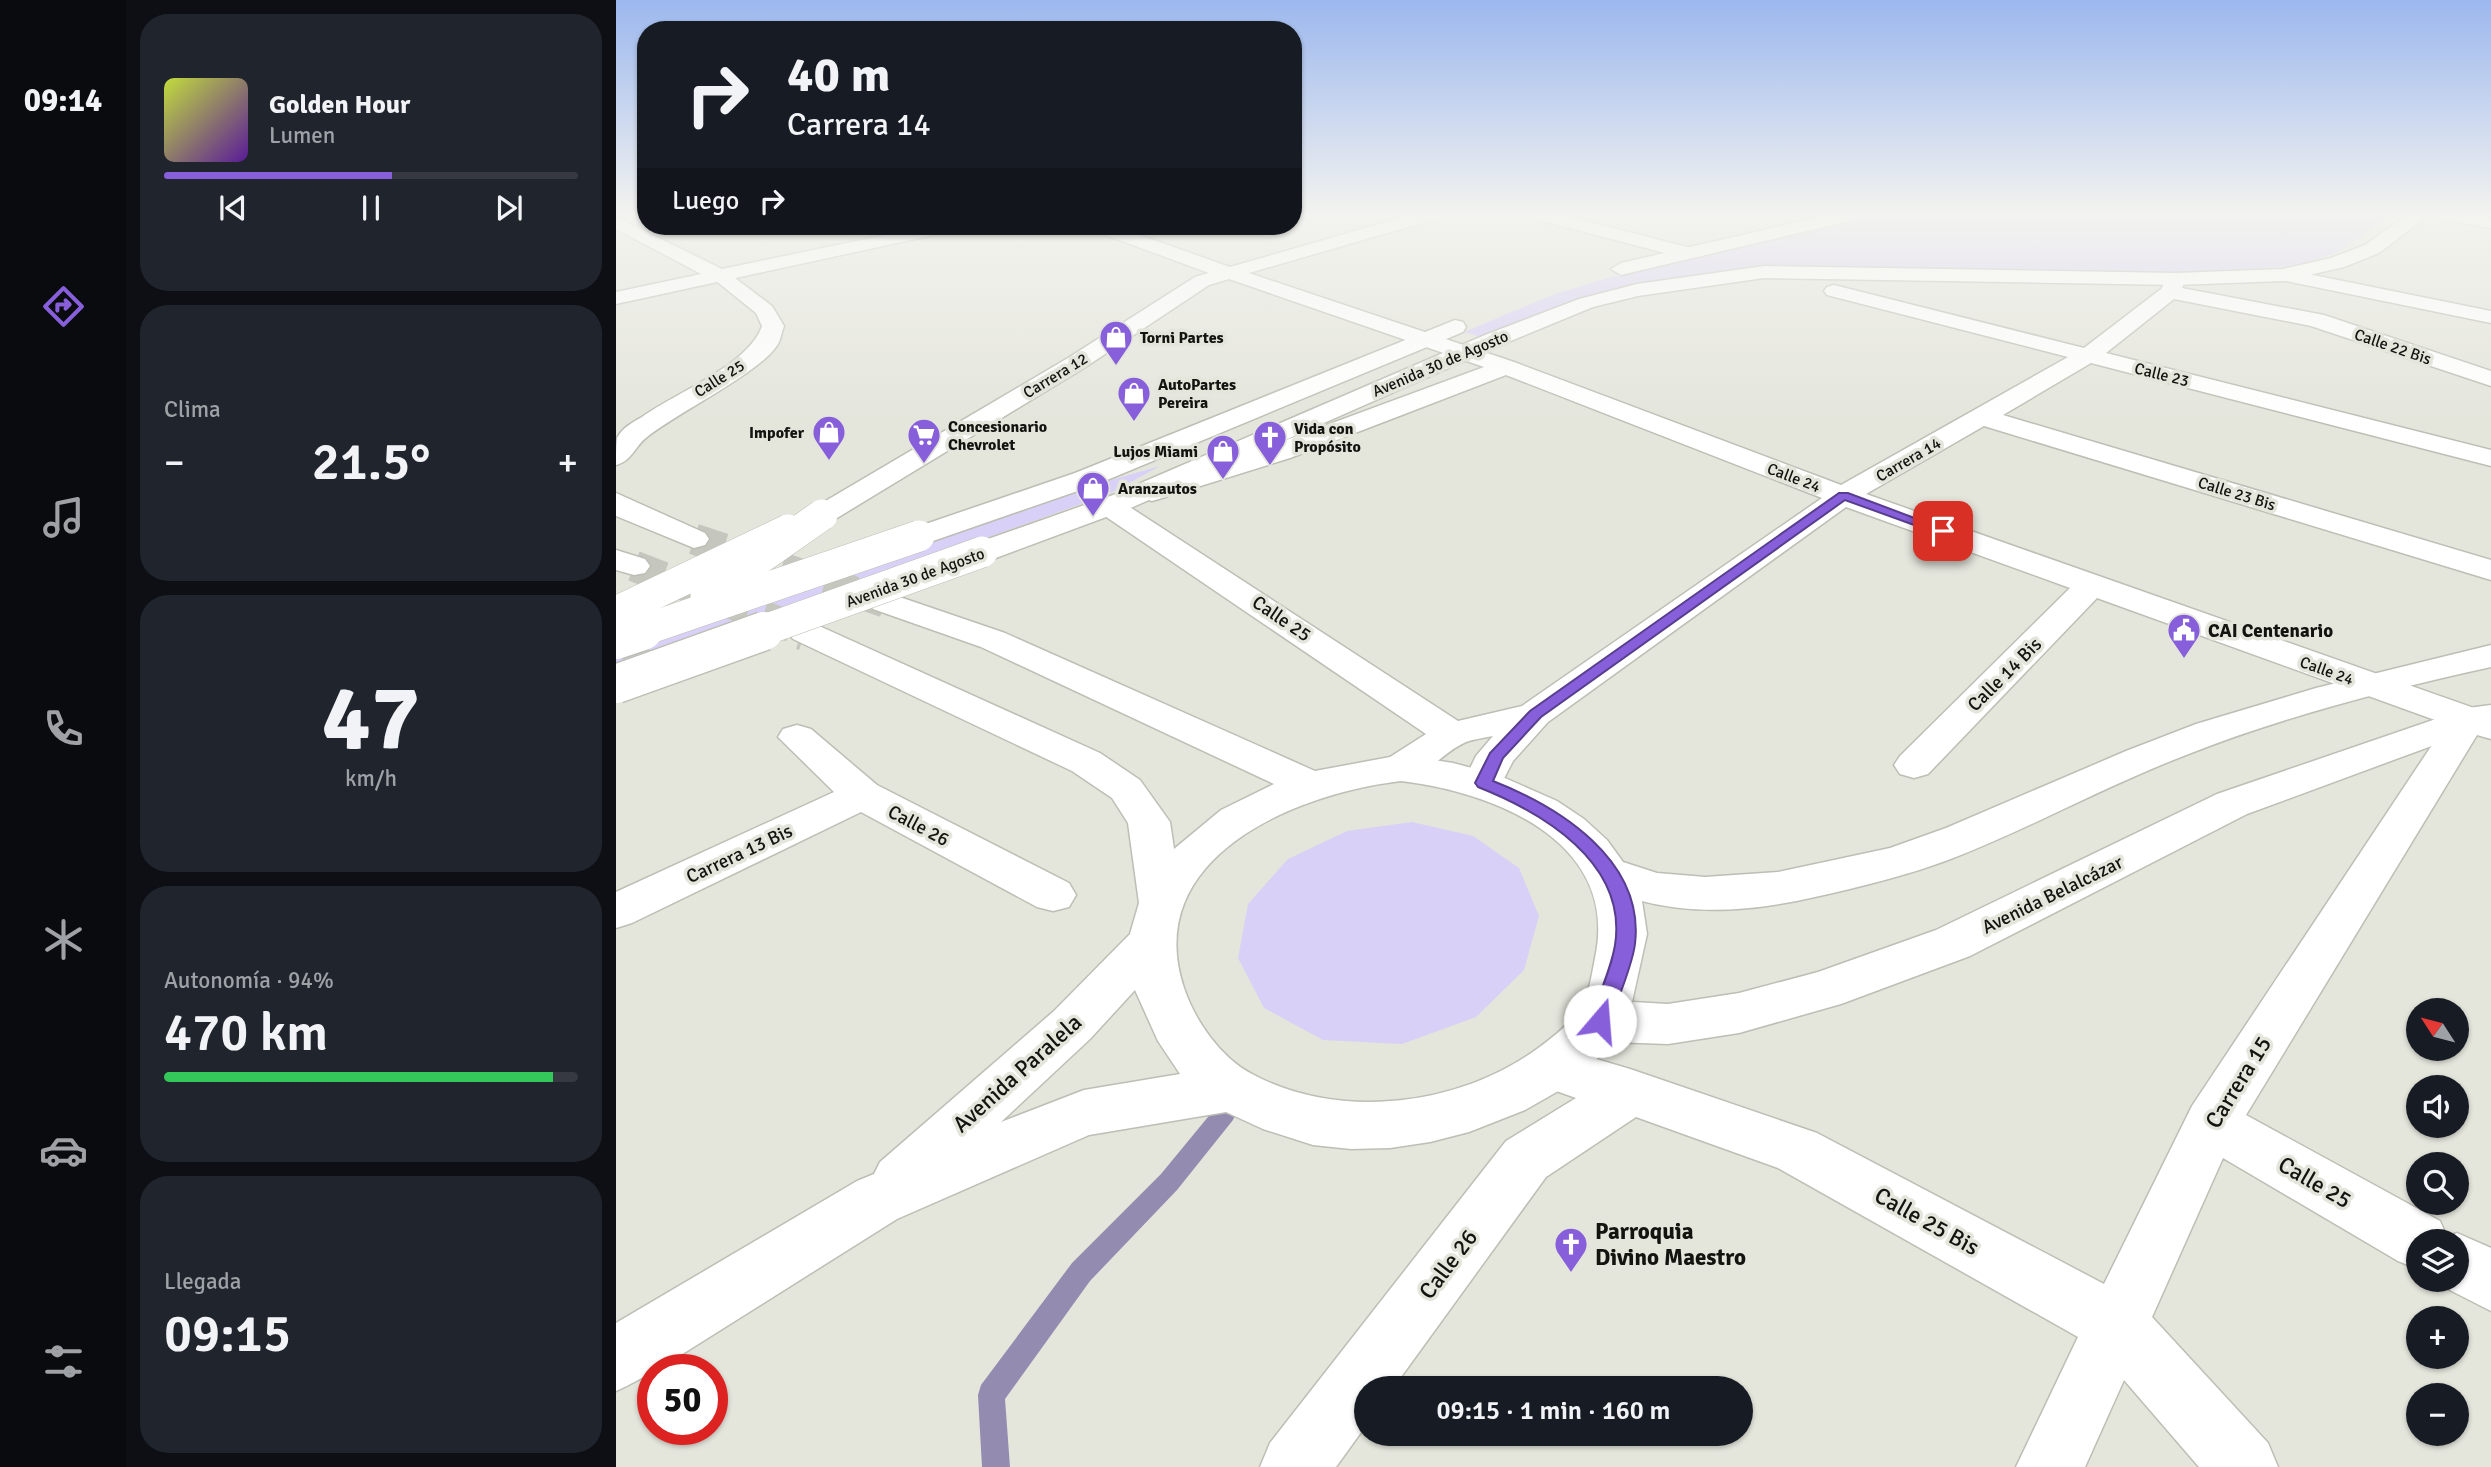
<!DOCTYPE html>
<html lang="es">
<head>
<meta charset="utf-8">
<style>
  :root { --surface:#171b24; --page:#20242c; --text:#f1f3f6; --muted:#9ea1a6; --line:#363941; --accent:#875fda }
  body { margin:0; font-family:Signika,sans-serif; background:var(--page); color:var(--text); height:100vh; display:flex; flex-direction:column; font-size:26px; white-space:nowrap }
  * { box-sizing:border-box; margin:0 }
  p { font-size:23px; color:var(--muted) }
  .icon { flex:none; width:38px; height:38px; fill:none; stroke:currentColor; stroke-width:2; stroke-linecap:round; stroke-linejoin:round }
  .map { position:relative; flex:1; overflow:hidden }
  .details { display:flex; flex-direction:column; gap:14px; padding:14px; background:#0d0f14; width:490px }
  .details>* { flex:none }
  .banner { position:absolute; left:21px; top:21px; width:665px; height:214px; border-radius:28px; box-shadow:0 2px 5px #0004; background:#171b24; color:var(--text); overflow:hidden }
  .needle { width:46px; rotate:306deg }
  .tools { position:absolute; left:1790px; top:998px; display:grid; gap:14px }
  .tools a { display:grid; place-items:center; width:63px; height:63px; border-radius:50%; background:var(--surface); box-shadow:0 2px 5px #0004; font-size:35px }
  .speed { position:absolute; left:21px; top:1354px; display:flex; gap:14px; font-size:35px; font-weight:700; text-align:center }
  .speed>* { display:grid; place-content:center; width:91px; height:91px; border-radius:50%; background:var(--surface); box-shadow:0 2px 5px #0004; line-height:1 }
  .speed .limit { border:10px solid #d22; background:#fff; color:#111 }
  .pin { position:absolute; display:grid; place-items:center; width:60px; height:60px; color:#fff; margin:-30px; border-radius:14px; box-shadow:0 4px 10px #0006 }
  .me { position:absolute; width:77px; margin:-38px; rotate:18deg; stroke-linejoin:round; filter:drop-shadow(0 0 5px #0008) }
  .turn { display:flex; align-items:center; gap:24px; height:147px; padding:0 35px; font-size:32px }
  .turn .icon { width:91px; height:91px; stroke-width:2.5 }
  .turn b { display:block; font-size:49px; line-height:60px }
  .then { display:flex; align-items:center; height:66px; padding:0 35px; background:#0003; gap:14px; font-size:26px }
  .big { font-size:52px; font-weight:600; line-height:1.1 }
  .details .card { flex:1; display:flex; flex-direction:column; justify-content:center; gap:10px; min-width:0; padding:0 24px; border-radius:28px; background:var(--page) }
  .details .dial { align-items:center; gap:0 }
  .dial b { font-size:91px; line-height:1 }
  .song { display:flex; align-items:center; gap:21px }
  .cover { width:84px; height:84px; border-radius:10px; background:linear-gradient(135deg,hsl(70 70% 55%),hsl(270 70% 35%)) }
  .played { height:7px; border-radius:4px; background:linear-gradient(90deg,var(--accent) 55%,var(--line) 55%) }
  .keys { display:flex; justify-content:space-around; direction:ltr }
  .heat { display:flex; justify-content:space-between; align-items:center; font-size:38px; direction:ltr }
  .charge { height:10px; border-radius:5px; background:linear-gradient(90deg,#34c759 94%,var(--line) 0) }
  .trip { position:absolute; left:738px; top:1376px; width:399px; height:70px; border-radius:35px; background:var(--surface); box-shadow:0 2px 5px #0004; font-weight:600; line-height:70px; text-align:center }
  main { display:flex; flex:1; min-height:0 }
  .tabs { display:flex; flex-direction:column; width:126px; justify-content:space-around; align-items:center; background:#090b0e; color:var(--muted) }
  .tabs .icon { width:49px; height:49px }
  .tabs .active { color:var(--accent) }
  .tabs b { font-size:32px; color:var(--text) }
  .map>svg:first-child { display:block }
  .green { fill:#d8d0f7 }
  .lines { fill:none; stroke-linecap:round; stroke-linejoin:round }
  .stream { fill:#948bb1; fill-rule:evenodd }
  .major-tunnel-far1 { stroke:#c5c6bd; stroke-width:31; stroke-dasharray:31 15; stroke-linecap:butt }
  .major-tunnel { stroke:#c5c6bd; stroke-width:38; stroke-dasharray:38 19; stroke-linecap:butt }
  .minor-casing { stroke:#bdbeb4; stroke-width:3 }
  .major-casing { stroke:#bdbeb4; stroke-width:3 }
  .minor { fill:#fff; fill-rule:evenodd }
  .major { fill:#fff; fill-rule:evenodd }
  .minor-bridge-casing { stroke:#bdbeb4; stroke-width:32; stroke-linecap:butt }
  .major-bridge-far1-casing { stroke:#bdbeb4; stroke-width:32; stroke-linecap:butt }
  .major-bridge-casing { stroke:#bdbeb4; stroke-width:41; stroke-linecap:butt }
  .minor-bridge { stroke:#fff; stroke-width:31 }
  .major-bridge-far1 { stroke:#fff; stroke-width:31 }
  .major-bridge { stroke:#fff; stroke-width:38 }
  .route { fill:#875fda; stroke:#583e8e; stroke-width:2 }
  .labels { text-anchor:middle; stroke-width:7; stroke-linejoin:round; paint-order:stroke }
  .far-poi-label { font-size:16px; font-weight:bold; fill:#131310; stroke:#e4e5db; text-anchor:start }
  .far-street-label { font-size:16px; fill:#131310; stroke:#e4e5db }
  .street-label { font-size:19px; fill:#131310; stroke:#e4e5db }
  .poi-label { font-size:19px; font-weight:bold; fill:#131310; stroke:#e4e5db; text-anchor:start }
  .near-street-label { font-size:23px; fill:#131310; stroke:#e4e5db }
  .near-poi-label { font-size:23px; font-weight:bold; fill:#131310; stroke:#e4e5db; text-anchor:start }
</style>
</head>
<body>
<main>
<nav class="tabs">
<b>09:14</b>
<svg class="icon active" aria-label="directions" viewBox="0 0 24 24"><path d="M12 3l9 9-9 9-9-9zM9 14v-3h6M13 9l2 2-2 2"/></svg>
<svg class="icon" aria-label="music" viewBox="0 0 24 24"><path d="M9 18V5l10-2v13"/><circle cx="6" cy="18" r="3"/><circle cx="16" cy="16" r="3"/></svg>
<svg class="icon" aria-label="phone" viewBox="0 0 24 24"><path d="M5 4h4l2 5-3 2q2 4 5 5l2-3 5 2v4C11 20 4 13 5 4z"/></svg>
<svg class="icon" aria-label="climate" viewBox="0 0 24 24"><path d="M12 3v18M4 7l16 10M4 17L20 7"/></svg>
<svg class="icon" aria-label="car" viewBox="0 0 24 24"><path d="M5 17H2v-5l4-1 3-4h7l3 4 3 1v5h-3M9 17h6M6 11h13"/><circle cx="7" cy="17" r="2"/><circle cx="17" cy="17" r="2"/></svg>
<svg class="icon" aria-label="filters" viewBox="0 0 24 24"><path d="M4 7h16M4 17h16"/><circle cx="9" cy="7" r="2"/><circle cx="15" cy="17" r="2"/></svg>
</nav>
<section class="details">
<div class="card">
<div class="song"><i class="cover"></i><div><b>Golden Hour</b><p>Lumen</p></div></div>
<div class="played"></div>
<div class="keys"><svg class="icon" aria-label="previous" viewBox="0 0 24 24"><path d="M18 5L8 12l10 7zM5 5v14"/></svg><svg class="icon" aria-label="pause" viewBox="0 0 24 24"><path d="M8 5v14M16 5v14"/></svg><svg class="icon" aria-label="next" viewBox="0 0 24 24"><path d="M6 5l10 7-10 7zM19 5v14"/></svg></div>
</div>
<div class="card"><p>Clima</p>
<div class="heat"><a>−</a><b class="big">21.5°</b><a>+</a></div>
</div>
<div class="card dial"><b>47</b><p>km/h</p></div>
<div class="card"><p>Autonomía · 94%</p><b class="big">470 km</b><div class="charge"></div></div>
<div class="card"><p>Llegada</p><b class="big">09:15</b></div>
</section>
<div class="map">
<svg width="1875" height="1467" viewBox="0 0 1875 1467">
  <rect width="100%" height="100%" fill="#e4e5db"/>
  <g class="green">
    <polygon points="1264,214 1777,214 1720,253 1689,263 1664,267 1542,273 1173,265 1102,271 1008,286 959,300 866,337 848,332 939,294 992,278"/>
    <polygon points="544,466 493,494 0,670 0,650 478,485"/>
    <polygon points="796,822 857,836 903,868 923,916 908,970 860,1017 786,1044 707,1040 648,1008 622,958 632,904 672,859 731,831"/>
  </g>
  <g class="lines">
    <polygon class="stream" points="609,1103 617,1106 620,1113 617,1120 561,1190 474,1281 389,1399 394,1467 366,1467 362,1395 365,1385 456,1263 545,1174 601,1106"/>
    <g class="major-tunnel-far1">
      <polyline points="78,539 269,602"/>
      <polyline points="18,566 189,632"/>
    </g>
    <polyline class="major-tunnel" points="186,631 189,632"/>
    <defs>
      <g id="minor">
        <path d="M798,214H825L823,218L633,273L898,362L1225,485L1452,357L1211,295L1208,291L1211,287L1218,285L1468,348L1545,289L1553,275H1567L1570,279L1566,288L1708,315L1875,371V386L1695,326L1558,299L1490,353L1875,450V466L1475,363L1387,415L1875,560V580L1368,426L1250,494L1875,714V739L1861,735L1630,1115L1824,1221L1831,1237L1841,1233L1875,1248V1311L1820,1283L1818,1279H1841V1241H1802V1269L1782,1261L1607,1158L1536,1317L1652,1443L1662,1467H1583L1508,1380L1469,1467H1400L1462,1337L1162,1168L1020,1117L930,1177L777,1388H751V1424L720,1467H644L654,1443L890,1141L960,1098L918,1083L910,1068L918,1053L936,1046L1014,1069L1201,1133L1488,1284L1576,1106L1830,724L1481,598L1312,774L1298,778L1284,774L1278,765L1284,756L1454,588L1230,507L932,722L897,761L881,792L867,796L853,792L847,783L860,756L877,736C868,738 858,739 850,742C820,755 807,787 771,777L765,768L771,759L810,734L483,512L478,506L483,500L493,497L503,500L842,721L906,706L1206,498L890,375L674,458L546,498L536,501L526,498L522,492L526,486L654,446L868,367L613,279L593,285L468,368L216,521L206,524L196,521L191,515L196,509L452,358L579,277L593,273L476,230L473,226H498L614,267Z"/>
        <polygon points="913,214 942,214 1079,249 1081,253 1072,259 915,218"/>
        <polygon points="0,217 106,269 312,226 345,226 336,231 0,304 0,292 85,274 0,229"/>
        <polygon points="1667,269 1875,311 1875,323 1660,279 1657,275"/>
        <polygon points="181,725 195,729 261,785 453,883 460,895 453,907 437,911 421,907 245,812 16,923 0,928 0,892 218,792 162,737 167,729"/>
      </g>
      <g id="major">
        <polygon points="1217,214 1248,214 1246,218 1005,275 995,269 1005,263"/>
        <polygon points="1793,214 1852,214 1875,218 1875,228 1811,216 1763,253 1728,267 1667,281 1560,285 1148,278 1022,296 977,307 885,345 517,507 377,559 366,561 355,559 350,552 355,545 497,495 869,335 963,299 1021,284 1148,266 1560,273 1667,269 1715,258 1749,245"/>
        <path d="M104,270L111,272L156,306L168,326C166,331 165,337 163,342C150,370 60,413 31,437C19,446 16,461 0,465C0,457 0,445 1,438C6,428 17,422 26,417C59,393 133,365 146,326L140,313L94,276Z"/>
        <polygon points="839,320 847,322 850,327 847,332 479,485 314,542 303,545 292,542 288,536 292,530 459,473"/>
        <polygon points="0,493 89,533 93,539 89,545 78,548 0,516"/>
        <polygon points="0,550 29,559 34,566 29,573 18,575 0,570"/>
        <path d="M269,592L389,633L699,771L785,755L837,763L882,775L941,801L968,819L991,840L1007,862L1041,873L1089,877L1162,872L1274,848L1330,828L1510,751L1580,724L1700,688L1875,645V667C1771,690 1669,716 1570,755C1489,786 1413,829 1332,860C1289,876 1244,887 1199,897C1142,910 1083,916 1026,901L1031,934L1016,1002L1052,1004L1123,993L1202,972L1320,930L1601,794L1852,708L1875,705V727L1859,730L1631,814L1354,956L1225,1004L1123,1033L1052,1044L996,1042L974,1066L944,1090L909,1110L853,1132L814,1142L774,1148L735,1149L697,1145L647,1129L610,1112L473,1135L281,1219L41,1370C30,1375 14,1385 0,1391V1323L241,1181L258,1174L264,1162L438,1011L514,934L523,903L512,823L496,798L456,771L177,639L172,632L177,625L189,622L201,625L484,753L524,780L554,822L558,849L605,810L658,784L365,647L257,609L252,602L257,595ZM785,781C879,792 1004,842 979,958C976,973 973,996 964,1009C954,1024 936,1038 921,1049C843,1106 723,1121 636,1074C605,1058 579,1021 568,988C524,856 682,793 785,781ZM519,990L542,1041L564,1074L468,1090L385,1122L474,1039Z"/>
      </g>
    </defs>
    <use href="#minor" class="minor-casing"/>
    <use href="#major" class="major-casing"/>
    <use href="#minor" class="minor"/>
    <use href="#major" class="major"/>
    <defs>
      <polyline id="minor-bridge" points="0,612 172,530"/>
      <g id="major-bridge-far1">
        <polyline points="90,596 206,515"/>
        <polyline points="22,632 303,536"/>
        <polyline points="143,632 366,552"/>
      </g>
      <g id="major-bridge">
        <polyline points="0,640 27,631"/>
        <polyline points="0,684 148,631"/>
      </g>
    </defs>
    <use href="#minor-bridge" class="minor-bridge-casing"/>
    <use href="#major-bridge-far1" class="major-bridge-far1-casing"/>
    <use href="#major-bridge" class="major-bridge-casing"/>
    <use href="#minor-bridge" class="minor-bridge"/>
    <use href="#major-bridge-far1" class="major-bridge-far1"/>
    <use href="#major-bridge" class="major-bridge"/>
  </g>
  <linearGradient id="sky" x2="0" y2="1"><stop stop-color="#9cb8ee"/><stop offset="0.51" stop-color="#f3f3ef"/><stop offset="1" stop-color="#f3f3ef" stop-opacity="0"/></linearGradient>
  <rect width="1875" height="420" fill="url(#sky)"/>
  <path class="route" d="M1223,493H1232L1333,531L1327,535L1323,534L1229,500L925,717L887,758L877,781C943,807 1029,860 1019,944C1016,967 1002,998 994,1021L991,1027L984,1030L976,1027L973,1021C982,997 995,970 999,945C1012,862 925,812 862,787L859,783L874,753L914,711Z"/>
  <defs>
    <symbol id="shop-pin" viewBox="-11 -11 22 30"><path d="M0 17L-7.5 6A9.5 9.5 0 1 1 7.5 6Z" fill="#875fda" stroke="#e4e5db"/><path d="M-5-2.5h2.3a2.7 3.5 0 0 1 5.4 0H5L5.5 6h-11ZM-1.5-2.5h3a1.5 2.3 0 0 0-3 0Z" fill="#fff"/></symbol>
    <symbol id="supermarket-pin" viewBox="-11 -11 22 30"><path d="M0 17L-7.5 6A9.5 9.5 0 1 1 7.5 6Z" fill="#875fda" stroke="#e4e5db"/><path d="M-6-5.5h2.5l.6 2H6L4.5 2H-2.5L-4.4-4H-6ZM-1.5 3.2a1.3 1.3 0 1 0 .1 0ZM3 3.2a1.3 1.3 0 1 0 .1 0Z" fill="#fff"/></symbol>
    <symbol id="church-pin" viewBox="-11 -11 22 30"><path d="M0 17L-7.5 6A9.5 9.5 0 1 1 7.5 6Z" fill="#875fda" stroke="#e4e5db"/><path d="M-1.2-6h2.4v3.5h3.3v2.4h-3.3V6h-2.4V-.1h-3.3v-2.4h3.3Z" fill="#fff"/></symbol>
    <symbol id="civic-pin" viewBox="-11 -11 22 30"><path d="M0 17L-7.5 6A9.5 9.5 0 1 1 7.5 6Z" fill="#875fda" stroke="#e4e5db"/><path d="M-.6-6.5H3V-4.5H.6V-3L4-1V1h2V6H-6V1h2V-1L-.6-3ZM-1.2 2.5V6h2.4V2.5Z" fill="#fff"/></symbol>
  </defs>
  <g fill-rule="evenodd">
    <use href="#shop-pin" x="481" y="318" width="38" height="52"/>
    <use href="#shop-pin" x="499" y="374" width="38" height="52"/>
    <use href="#shop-pin" x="194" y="413" width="38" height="52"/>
    <use href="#supermarket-pin" x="289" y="416" width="38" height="52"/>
    <use href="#church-pin" x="635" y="418" width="38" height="52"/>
    <use href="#shop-pin" x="588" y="432" width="38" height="52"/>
    <use href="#shop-pin" x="458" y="469" width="38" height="52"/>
    <use href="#civic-pin" x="1549" y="611" width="38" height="52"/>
    <use href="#church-pin" x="936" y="1225" width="38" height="52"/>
  </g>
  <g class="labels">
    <g class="far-poi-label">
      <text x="524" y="343">Torni Partes</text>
      <text x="542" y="390">AutoPartes<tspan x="542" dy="18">Pereira</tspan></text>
      <text x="332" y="432">Concesionario<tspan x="332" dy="18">Chevrolet</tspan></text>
      <text x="678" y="434">Vida con<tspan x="678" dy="18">Propósito</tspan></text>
      <text x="188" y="438" text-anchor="end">Impofer</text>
      <text x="582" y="457" text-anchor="end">Lujos Miami</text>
      <text x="502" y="494">Aranzautos</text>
    </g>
    <g class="far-street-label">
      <text transform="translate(1777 346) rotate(19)" y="6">Calle 22 Bis</text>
      <text transform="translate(824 363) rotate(-23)" y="6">Avenida 30 de Agosto</text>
      <text transform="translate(1546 374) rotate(14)" y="6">Calle 23</text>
      <text transform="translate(439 375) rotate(-31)" y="6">Carrera 12</text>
      <text transform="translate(103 378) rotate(-32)" y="6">Calle 25</text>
      <text transform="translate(1292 459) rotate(-30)" y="6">Carrera 14</text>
      <text transform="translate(1178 477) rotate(21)" y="6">Calle 24</text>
      <text transform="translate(1621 493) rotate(17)" y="6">Calle 23 Bis</text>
      <text transform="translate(299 577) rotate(-20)" y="6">Avenida 30 de Agosto</text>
      <text transform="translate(1711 670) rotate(20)" y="6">Calle 24</text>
    </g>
    <g class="street-label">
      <text transform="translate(666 618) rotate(34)" y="7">Calle 25</text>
      <text transform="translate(1388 674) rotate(-45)" y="7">Calle 14 Bis</text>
      <text transform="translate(303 825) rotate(28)" y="7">Calle 26</text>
      <text transform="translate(123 853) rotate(-25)" y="7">Carrera 13 Bis</text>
      <text transform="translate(1436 894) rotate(-26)" y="7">Avenida Belalcázar</text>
    </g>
    <g class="poi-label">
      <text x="1592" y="637">CAI Centenario</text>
    </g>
    <g class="near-street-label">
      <text transform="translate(401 1073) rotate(-42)" y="8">Avenida Paralela</text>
      <text transform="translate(1622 1082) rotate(-58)" y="8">Carrera 15</text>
      <text transform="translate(1699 1182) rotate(30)" y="8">Calle 25</text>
      <text transform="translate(1311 1221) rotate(29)" y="8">Calle 25 Bis</text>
      <text transform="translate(832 1264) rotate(-53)" y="8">Calle 26</text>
    </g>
    <g class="near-poi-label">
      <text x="979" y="1239">Parroquia<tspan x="979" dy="26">Divino Maestro</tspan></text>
    </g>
  </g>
</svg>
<div class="tools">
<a><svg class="needle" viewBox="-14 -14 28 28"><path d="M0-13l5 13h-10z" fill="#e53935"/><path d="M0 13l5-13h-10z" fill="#9ea1a6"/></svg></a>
<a><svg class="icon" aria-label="sound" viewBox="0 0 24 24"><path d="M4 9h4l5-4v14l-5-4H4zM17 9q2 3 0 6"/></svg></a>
<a><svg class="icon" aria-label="search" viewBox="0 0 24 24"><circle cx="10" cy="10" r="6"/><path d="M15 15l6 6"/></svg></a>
<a><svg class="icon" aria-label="layers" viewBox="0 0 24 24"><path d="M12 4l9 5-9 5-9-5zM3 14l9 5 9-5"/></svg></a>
<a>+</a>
<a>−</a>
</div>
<div class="speed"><div class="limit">50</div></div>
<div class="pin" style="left:1327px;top:531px;background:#d93025"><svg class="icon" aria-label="arrive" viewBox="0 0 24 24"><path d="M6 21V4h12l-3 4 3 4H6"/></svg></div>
<svg class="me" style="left:984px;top:1021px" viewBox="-20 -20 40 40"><circle r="19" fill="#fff"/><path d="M0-13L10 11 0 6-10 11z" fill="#875fda"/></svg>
<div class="trip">09:15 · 1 min · 160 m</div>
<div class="banner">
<div class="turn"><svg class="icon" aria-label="right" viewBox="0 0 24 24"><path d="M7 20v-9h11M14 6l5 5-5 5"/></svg><div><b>40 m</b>Carrera 14</div></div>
<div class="then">Luego<svg class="icon" aria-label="right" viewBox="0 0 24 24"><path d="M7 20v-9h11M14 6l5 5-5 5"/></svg></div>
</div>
</div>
</main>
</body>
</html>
